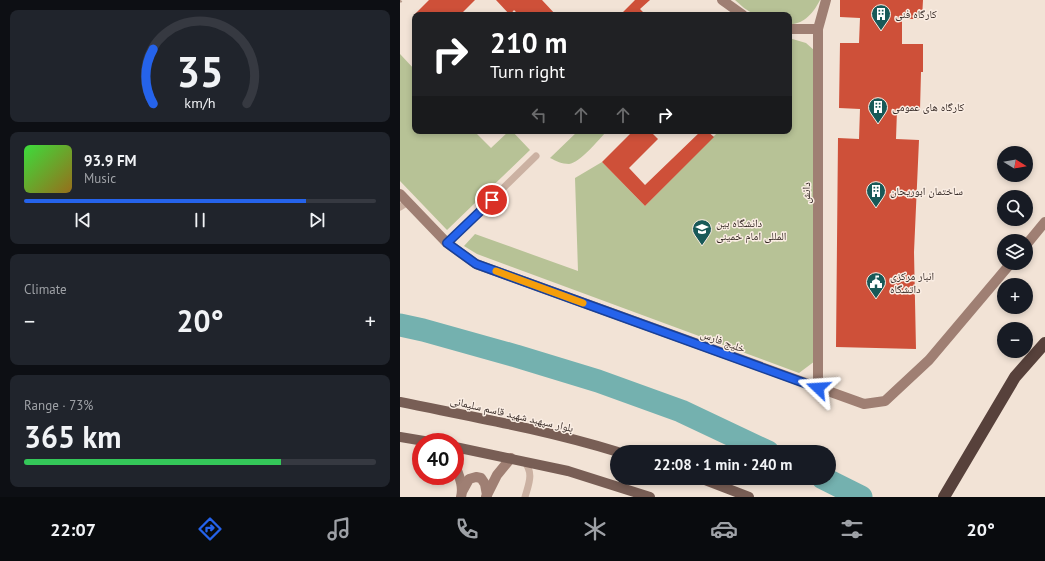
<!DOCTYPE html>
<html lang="en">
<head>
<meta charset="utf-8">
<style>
  :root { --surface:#171b24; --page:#20242c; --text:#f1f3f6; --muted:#9ea1a6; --line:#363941; --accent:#2563eb }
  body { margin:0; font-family:"PT Sans","Noto Naskh Arabic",sans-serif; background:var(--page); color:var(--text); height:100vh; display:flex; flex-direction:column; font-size:15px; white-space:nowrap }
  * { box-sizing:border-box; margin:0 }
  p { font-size:13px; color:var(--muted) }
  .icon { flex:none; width:22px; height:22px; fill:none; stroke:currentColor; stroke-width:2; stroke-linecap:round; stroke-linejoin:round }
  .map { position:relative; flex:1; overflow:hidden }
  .panel { display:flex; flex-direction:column; gap:10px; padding:10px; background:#0d0f14; width:400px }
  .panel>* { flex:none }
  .guide { position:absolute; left:12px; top:12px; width:380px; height:122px; border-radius:8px; box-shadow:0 2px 6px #0003; background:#202124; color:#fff; overflow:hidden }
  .needle { width:26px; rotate:101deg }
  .tools { position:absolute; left:597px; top:146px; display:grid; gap:8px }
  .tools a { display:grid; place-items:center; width:36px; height:36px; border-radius:50%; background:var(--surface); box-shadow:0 2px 6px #0003; font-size:20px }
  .speed { position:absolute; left:12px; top:433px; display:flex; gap:8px; font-size:20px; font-weight:700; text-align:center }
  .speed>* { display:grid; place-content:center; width:52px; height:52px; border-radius:50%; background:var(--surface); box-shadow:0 2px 6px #0003; line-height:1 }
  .speed .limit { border:6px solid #d22; background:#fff; color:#111 }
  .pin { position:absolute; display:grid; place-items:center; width:34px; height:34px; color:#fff; margin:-17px; border:2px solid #fff; border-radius:50%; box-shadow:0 1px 4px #0007 }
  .me { position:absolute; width:44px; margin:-22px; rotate:290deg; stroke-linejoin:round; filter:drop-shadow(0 0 3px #0008) }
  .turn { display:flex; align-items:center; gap:14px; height:84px; padding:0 12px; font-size:18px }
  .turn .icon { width:52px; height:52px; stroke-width:2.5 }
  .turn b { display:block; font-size:28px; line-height:34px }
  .lanes { display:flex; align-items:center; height:38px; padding:0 12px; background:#0003; justify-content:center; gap:20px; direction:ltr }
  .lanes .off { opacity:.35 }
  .big { font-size:30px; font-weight:700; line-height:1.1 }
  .panel .card { flex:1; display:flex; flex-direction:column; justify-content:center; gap:6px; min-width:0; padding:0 14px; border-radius:8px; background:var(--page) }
  .panel .dial { align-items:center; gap:0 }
  .dial svg { height:104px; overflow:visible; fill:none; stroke:var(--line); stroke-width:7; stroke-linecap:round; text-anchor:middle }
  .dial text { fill:var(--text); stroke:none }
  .song { display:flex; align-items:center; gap:12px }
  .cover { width:48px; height:48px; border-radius:6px; background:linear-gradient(135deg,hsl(120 70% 55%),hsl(40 70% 35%)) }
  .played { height:4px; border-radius:2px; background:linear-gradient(90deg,var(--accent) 80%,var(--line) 80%) }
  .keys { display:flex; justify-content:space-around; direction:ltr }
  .heat { display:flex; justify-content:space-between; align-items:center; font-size:22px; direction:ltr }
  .charge { height:6px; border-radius:3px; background:linear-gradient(90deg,#34c759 73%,var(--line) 0) }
  .trip { position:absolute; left:210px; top:445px; width:226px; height:40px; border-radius:20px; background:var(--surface); box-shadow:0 2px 6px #0003; font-weight:700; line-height:40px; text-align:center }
  .tab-bar { display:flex; height:64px; justify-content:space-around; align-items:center; background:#090b0e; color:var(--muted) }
  .tab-bar .icon { width:28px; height:28px }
  .tab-bar .on { color:var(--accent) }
  .tab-bar b { font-size:18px; color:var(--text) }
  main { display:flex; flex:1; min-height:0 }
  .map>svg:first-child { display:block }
  .green { fill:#b7c296 }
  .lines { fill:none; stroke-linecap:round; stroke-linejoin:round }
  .river { stroke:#74b1af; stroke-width:23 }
  .building { fill:#ce5039 }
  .path { stroke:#b79b8c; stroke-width:2.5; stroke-dasharray:2 2; stroke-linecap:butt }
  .lane { stroke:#cbb1a2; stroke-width:7 }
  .secondary { stroke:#9f7f73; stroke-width:10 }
  .primary { stroke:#785e55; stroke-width:10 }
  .highway { stroke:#57413b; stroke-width:12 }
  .route-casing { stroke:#184099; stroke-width:10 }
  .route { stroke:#2563eb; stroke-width:7 }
  .slow { stroke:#f59e0b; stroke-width:7 }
  .labels { text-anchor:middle; stroke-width:3; stroke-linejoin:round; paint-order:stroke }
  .poi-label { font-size:11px; fill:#352925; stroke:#faede3; text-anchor:start }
  .street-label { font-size:11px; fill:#352925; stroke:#faede3 }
</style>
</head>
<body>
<main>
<section class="panel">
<div class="card dial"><svg viewBox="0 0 100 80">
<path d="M14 69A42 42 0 1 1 86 69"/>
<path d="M14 69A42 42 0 0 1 14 27" stroke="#2563eb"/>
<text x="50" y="56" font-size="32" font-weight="700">35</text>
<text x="50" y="72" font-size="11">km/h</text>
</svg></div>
<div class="card">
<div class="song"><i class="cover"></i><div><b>93.9 FM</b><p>Music</p></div></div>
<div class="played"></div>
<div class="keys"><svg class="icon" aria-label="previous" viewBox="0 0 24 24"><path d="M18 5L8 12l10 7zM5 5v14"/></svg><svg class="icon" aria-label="pause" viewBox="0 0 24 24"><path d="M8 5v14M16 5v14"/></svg><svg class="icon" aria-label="next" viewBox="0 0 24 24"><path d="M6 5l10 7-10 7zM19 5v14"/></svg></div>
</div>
<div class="card"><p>Climate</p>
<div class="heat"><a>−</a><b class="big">20°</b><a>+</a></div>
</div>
<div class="card"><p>Range · 73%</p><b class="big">365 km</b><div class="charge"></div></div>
</section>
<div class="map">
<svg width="645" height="497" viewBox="0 0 645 497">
  <rect width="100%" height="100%" fill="#f2e3d6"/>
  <g class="green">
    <path d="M335,0H420C414,12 404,25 389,24V15H355L344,8Z"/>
    <polygon points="389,38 406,43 415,51 415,361 399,373 77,254 64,246 75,234 178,271 175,178 202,162 245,206 319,131 389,131"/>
    <polygon points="0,54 15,70 15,131 74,131 91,148 109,131 112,131 130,150 47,230 0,181"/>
    <path d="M178,131H207C199,139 180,163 169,164C162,164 156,161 150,158Z"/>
  </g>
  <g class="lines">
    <g class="river">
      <polyline points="0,325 23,330 116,356 198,381 281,411 368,452"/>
      <polyline points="423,478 461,497"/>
    </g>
  </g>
  <g class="building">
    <polygon points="29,0 75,0 60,15 14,15"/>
    <polygon points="96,0 142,0 156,15 119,15 114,10 110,15"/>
    <polygon points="235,0 250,0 240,9 246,15 220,15"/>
    <polygon points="440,0 523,0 522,19 502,19 502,44 523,44 523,72 521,72 520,110 497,110 496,139 519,140 514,252 516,349 436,347 438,138 459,139 460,109 439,108 440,43 459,43 460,18 440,17"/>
    <polygon points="233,131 250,131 258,139 229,168 245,185 301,131 307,131 314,137 245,206 202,162"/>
  </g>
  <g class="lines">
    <polyline class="path" points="0,2 2,0"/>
    <g class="lane">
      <polyline points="0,207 8,202"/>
      <polyline points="47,243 136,156"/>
      <path d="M124,461C134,473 129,483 125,497"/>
    </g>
    <g class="secondary">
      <polyline points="322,0 343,15"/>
      <polyline points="389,29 418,29"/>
      <polyline points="0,194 47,243 76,264 464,404 485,401 529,360 611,263"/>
      <polyline points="626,245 645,222"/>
      <polyline points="418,388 418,29 426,0"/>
      <path d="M55,465C59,476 64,486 61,497"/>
      <polyline points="63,490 69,479 76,477 81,478 85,484 87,495"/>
      <polyline points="86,497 97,475 111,458"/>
    </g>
    <g class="primary">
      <path d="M0,402C73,417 147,430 218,452"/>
      <polyline points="0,437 30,442"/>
      <polyline points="55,447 168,471 250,497"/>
      <polyline points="300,478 349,497"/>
    </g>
    <polyline class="highway" points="544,497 615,377 645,343"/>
  </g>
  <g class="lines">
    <defs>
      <polyline id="route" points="92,200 47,243 76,264 418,388"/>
    </defs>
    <use href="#route" class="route-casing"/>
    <use href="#route" class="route"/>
    <polyline class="slow" points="96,271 183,303"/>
  </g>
  <defs>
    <symbol id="building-pin" viewBox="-11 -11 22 30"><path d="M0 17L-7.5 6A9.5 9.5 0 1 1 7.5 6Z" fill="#185958" stroke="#faede3"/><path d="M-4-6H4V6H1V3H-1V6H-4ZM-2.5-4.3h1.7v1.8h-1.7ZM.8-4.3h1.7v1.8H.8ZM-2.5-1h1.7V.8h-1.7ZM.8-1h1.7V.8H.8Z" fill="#fff"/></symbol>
    <symbol id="university-pin" viewBox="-11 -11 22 30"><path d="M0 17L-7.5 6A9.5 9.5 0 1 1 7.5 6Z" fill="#185958" stroke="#faede3"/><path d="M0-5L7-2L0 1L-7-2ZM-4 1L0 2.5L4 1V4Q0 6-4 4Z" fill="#fff"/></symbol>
    <symbol id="civic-pin" viewBox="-11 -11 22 30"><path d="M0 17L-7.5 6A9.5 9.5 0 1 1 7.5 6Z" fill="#185958" stroke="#faede3"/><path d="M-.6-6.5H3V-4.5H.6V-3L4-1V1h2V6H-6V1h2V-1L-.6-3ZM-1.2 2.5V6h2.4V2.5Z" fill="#fff"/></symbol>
  </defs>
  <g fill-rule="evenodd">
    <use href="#building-pin" x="470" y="3" width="22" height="30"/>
    <use href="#building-pin" x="467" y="96" width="22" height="30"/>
    <use href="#building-pin" x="465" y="180" width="22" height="30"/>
    <use href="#university-pin" x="291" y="218" width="22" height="30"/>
    <use href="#civic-pin" x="465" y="271" width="22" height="30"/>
  </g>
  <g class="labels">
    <g class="poi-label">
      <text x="495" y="18">کارگاه فنی</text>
      <text x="492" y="111">کارگاه های عمومی</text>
      <text x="490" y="195">ساختمان ابوریحان</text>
      <text x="316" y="227">دانشگاه بین<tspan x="316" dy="13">المللی امام خمینی</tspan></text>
      <text x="490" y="280">انبار مرکزی<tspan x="490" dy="13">داتشگاه</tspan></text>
    </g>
    <g class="street-label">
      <text transform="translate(406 193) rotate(-90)" y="4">دانش</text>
      <text transform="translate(323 341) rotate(20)" y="4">خلیج فارس</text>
      <text transform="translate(112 414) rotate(13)" y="4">بلوار سپهبد شهید قاسم سلیمانی</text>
    </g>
  </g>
</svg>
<div class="tools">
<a><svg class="needle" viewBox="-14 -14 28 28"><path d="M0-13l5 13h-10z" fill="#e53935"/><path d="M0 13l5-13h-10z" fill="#9ea1a6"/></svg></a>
<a><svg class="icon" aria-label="search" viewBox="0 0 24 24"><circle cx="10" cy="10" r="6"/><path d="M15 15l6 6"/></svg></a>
<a><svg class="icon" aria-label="layers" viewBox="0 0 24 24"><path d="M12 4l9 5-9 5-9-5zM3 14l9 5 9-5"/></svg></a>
<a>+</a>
<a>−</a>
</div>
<div class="speed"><div class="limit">40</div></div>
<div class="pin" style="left:92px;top:200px;background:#d93025"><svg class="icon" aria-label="arrive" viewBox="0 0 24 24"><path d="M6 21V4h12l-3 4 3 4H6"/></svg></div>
<svg class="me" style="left:418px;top:388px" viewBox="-20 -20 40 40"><path d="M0-17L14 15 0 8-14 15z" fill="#2563eb" stroke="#fff" stroke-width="4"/></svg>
<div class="trip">22:08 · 1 min · 240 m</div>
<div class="guide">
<div class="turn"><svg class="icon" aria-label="right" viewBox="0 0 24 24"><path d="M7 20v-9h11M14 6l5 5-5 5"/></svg><div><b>210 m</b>Turn right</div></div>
<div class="lanes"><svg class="icon off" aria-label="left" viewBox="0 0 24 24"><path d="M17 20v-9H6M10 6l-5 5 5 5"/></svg><svg class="icon off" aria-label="ahead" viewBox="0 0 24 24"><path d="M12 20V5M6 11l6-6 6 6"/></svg><svg class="icon off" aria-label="ahead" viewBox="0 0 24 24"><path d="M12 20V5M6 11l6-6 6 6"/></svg><svg class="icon" aria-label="right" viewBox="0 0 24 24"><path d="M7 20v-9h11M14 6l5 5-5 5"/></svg></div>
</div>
</div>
</main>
<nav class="tab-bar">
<b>22:07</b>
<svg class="icon on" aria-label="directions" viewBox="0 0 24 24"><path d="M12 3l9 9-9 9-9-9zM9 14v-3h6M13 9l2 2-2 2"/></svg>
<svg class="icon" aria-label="music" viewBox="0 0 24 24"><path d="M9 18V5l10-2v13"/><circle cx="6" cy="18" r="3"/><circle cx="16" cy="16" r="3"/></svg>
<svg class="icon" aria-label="phone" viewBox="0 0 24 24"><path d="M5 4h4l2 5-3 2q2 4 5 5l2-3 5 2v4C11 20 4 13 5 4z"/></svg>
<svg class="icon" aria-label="climate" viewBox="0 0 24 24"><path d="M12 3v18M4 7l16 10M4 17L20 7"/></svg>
<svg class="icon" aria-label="car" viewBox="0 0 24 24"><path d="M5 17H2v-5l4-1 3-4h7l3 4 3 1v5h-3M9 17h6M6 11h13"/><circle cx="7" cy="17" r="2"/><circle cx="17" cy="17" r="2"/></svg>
<svg class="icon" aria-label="filters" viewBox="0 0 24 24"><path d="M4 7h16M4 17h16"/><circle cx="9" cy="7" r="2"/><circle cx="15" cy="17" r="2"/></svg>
<b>20°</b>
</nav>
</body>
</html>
